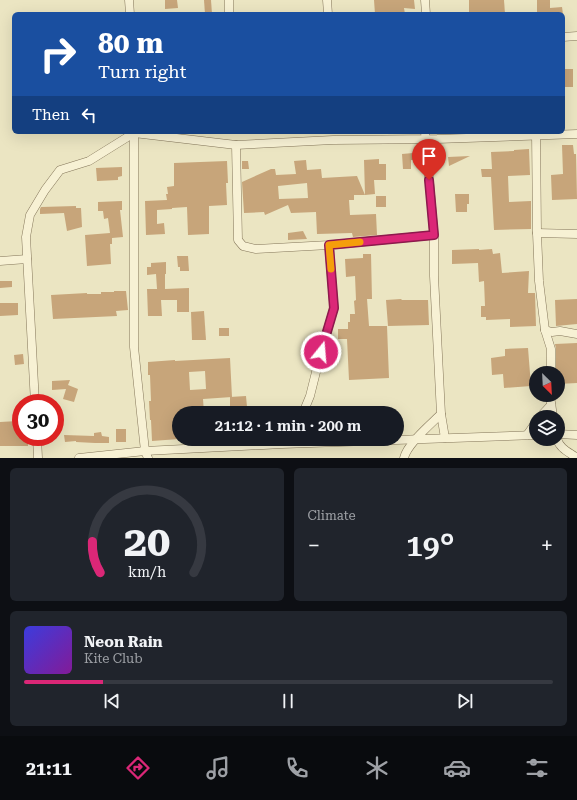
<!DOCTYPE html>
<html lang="en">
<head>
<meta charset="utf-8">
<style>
  :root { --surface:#171b24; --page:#20242c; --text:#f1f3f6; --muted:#9ea1a6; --line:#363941; --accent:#db2777 }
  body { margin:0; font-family:"Roboto Serif",serif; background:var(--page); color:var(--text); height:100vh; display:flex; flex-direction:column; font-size:15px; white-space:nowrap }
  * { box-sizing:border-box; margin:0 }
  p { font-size:13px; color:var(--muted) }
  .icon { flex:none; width:22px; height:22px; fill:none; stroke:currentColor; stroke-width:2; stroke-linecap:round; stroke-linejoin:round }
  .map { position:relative; height:458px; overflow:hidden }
  .panel { display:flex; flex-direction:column; gap:10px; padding:10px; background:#0d0f14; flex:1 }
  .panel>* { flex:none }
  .hud { position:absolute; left:12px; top:12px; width:553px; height:122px; border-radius:6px; box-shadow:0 4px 16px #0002; background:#1a4fa0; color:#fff; overflow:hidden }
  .needle { width:26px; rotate:156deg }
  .fabs { position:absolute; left:529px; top:366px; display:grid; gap:8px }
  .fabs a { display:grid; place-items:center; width:36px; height:36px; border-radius:50%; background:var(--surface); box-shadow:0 4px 16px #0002; font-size:20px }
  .speed { position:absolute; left:12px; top:394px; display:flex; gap:8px; font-size:20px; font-weight:700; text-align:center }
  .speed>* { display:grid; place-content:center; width:52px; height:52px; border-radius:50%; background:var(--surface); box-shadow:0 4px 16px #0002; line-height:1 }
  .speed .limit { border:6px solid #d22; background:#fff; color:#111 }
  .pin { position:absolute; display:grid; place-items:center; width:34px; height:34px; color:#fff; margin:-41px -17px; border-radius:50% 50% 50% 0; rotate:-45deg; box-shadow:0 0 4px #0007 }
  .pin .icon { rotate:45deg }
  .me { position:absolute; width:44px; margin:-22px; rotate:17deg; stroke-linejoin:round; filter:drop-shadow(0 0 3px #0008) }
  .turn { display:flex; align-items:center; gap:14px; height:84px; padding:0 20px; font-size:18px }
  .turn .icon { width:52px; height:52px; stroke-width:2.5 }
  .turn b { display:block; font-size:28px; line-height:34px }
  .then { display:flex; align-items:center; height:38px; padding:0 20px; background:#0003; gap:8px; font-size:15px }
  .big { font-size:30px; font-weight:600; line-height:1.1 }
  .panel .tile { flex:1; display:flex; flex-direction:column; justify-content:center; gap:6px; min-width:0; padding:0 14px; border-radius:6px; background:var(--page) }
  .panel .dial { align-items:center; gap:0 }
  .dial svg { height:104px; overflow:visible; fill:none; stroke:var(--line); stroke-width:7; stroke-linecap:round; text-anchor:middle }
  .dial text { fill:var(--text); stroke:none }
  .song { display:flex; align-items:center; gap:12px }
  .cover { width:48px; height:48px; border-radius:6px; background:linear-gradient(135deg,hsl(240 70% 55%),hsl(290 70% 35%)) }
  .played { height:4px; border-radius:2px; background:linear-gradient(90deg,var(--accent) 15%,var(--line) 15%) }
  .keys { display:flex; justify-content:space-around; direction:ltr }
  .heat { display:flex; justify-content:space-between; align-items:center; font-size:22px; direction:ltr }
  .panel .tiles { flex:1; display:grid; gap:10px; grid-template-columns:1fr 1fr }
  .tile:last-child { grid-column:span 2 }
  .trip { position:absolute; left:172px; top:406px; width:232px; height:40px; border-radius:20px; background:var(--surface); box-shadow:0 4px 16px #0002; font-weight:600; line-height:40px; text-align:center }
  .tabs { display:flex; height:64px; justify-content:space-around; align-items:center; background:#090b0e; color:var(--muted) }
  .tabs .icon { width:28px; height:28px }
  .tabs .active { color:var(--accent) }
  .tabs b { font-size:18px; color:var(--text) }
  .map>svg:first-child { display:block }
  .building { fill:#c7a57a; fill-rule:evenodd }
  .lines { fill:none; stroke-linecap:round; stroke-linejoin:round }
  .street-casing { stroke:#84765a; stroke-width:9 }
  .street { stroke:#f7f1d4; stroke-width:8 }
  .route-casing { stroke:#8e194d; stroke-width:10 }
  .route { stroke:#db2777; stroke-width:7 }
  .slow { stroke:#f59e0b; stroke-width:7 }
</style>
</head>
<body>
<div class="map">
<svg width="577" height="458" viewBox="0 0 577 458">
  <rect width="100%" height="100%" fill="#ebe5c2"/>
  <g class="building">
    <polygon points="165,0 177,0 178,8 165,9"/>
    <polygon points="204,0 211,0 212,14 205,14"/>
    <polygon points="374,0 414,0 415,9 404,8 405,14 375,14"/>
    <polygon points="469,0 504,0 505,14 469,14"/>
    <polygon points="537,0 550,0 550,8 562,7 563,14 537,14"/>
    <rect x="563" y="69" width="10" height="18"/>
    <polygon points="562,145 573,145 574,154 576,154 577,199 552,200 551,175 563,174"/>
    <polygon points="529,149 530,175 508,176 509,202 531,201 531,229 494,230 491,177 482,177 481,169 492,169 491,152 514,151 514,150"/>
    <polygon points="413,153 414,160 411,160 411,169 403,169 402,154"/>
    <polygon points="470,156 449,166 448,157"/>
    <polygon points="379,159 379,164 386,164 386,180 374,180 375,194 365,195 364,160"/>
    <path d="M306,160L307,170L321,169L322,178L357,176L365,195H354V200H349L350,215L376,214L377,235L353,237L352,233L317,234L316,212L291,213L288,205L265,215L264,212L244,213L242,182L271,169H275L276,175L296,174L294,161ZM307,183L308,198L279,199L278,186Z"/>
    <polygon points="227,161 228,183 226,183 227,205 209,206 209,234 188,235 187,207 172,208 172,209 157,210 157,224 164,223 165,234 146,235 145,201 167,200 166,194 168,194 167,187 174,186 174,163"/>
    <polygon points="242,161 248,161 249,169 242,169"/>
    <polygon points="122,167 122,176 118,177 118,180 97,181 96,168"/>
    <polygon points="455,194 469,194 469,204 467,204 467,212 456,212"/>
    <rect x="376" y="196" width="10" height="11"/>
    <polygon points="122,201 122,210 120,210 123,237 112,238 112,244 110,244 111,264 87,266 85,235 110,233 108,218 104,219 103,211 98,211 98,202"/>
    <polygon points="76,206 76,208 81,208 82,227 67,231 64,213 40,214 40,209 41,207"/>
    <polygon points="303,231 307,239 288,240 288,233"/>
    <polygon points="479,249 479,250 492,249 493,254 500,253 502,273 529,271 528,293 535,293 536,326 510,327 510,319 486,320 486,317 481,317 481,306 485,306 484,281 479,282 478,263 452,264 452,250"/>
    <polygon points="363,254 371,254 372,299 367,299 369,326 387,326 389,378 349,380 347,339 338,339 338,329 348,329 348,322 350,322 350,314 355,314 354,301 356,300 355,276 346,277 345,259 363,258"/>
    <polygon points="177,256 188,256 189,271 180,271 180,267 178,267"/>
    <polygon points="166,262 166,274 165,274 165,289 189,288 189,312 177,312 177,300 161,300 162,316 148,316 147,289 157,289 156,274 147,275 147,267 151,267 151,263"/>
    <polygon points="0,281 12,281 12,287 0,288"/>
    <polygon points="114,291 126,291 128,310 116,311 117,316 53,319 51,295 87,293 87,294 101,294 101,292 114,292"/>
    <polygon points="401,299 402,300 428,300 429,325 388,326 386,300"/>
    <polygon points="577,299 577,324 556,326 555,300"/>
    <polygon points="0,303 18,303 18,315 0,316"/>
    <polygon points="204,311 206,340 192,340 191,312"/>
    <rect x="219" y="328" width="10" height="8"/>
    <polygon points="577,343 577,383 558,384 558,373 557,373 556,368 556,349 555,344"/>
    <polygon points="528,348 531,386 504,388 503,374 492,375 491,358 505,356 505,349"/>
    <polygon points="23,354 24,364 15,365 14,355"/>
    <path d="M230,358L232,397L203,399L204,413H179V439L152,441L151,420H150L149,401H151L150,375H148V362L175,360V361ZM205,371L206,389L190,390L189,372Z"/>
    <polygon points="70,380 68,385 78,389 74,402 63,399 66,389 52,390 52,381"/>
    <polygon points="246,396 247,407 230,407 230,397"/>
    <polygon points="18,421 18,436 21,436 21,437 28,437 28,446 0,446 0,422"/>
    <rect x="116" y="429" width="10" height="13"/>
    <polygon points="101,432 102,436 109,437 109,443 95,443 76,442 76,441 65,442 64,435 94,436 94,433"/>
  </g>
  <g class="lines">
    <defs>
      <g id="street">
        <polyline points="129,0 130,14"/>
        <polyline points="229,0 229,14"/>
        <polyline points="327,0 328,14"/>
        <polyline points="425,0 426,14"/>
        <polyline points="563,37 577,36"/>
        <polyline points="134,132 134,347 145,451 148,458"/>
        <polyline points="536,132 537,233 539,281 545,330 551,349 551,373"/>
        <polyline points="236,145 238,240 243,246 256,249 329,245 434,235"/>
        <polyline points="537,233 577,234"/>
        <polyline points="0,261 27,259"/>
        <polyline points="545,330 552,332 560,331 577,334"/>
        <polyline points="550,395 553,417"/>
        <polyline points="35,403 26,237 30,215 45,190 60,170 89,161 134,133 236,145 333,140 437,139 577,134"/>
        <polyline points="303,413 310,396 321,352 334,308 329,245"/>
        <polyline points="441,414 445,438"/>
        <polyline points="540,417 551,405"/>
        <polyline points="558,434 577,435"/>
        <polyline points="527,435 536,422"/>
        <polyline points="37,437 38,458"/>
        <path d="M557,439C560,449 569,452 577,458"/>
        <polyline points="79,458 145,451 282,444 536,435"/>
        <path d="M404,458C407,444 431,424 441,414L434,276V235L425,132"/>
      </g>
    </defs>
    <use href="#street" class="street-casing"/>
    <use href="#street" class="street"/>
  </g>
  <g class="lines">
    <defs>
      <polyline id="route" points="321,352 334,308 329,245 434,235 429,180"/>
    </defs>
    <use href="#route" class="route-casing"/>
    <use href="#route" class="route"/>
    <polyline class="slow" points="331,269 329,245 360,242"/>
  </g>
</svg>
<div class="fabs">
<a><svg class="needle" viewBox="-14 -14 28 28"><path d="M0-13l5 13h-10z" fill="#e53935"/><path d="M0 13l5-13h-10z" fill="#9ea1a6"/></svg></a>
<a><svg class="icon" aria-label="layers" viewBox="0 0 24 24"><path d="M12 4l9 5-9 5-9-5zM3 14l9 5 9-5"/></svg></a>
</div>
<div class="speed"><div class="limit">30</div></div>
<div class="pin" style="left:429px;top:180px;background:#d93025"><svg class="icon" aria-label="arrive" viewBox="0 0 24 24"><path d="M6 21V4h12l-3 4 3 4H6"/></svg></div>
<svg class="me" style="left:321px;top:352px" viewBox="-20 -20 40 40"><circle r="17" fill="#db2777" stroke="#fff" stroke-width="3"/><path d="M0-11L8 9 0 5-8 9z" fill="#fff"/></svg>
<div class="trip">21:12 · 1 min · 200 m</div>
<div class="hud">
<div class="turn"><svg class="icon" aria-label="right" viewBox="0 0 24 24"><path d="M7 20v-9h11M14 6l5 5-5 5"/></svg><div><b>80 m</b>Turn right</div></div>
<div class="then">Then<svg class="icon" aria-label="left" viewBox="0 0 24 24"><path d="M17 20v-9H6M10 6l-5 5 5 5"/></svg></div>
</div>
</div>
<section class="panel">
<div class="tiles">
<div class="tile dial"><svg viewBox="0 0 100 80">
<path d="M14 69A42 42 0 1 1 86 69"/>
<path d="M14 69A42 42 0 0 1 8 45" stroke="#db2777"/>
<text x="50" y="56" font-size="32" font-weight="700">20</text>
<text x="50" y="72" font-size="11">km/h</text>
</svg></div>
<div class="tile"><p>Climate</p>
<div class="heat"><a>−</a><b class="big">19°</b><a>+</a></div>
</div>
<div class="tile">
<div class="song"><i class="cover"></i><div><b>Neon Rain</b><p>Kite Club</p></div></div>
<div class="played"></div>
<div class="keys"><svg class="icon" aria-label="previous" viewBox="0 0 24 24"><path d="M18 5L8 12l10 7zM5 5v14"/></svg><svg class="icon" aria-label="pause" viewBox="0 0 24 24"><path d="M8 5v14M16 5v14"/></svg><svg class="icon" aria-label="next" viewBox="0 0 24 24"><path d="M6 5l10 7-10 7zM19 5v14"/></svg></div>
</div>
</div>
</section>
<nav class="tabs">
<b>21:11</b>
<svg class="icon active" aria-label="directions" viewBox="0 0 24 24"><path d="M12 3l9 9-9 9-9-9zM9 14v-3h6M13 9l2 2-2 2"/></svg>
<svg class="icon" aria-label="music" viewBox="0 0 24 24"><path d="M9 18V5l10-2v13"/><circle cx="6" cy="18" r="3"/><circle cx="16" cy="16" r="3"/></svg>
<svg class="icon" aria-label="phone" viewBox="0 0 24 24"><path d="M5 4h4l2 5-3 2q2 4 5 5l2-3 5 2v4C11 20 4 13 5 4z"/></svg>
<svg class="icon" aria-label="climate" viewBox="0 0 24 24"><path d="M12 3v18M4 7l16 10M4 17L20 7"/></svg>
<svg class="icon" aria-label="car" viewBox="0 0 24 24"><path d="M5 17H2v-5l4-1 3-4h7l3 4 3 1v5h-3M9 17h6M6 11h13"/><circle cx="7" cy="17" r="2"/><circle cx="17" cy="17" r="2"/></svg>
<svg class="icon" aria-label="filters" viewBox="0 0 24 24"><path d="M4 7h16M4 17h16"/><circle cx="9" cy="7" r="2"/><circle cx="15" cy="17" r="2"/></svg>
</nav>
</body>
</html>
